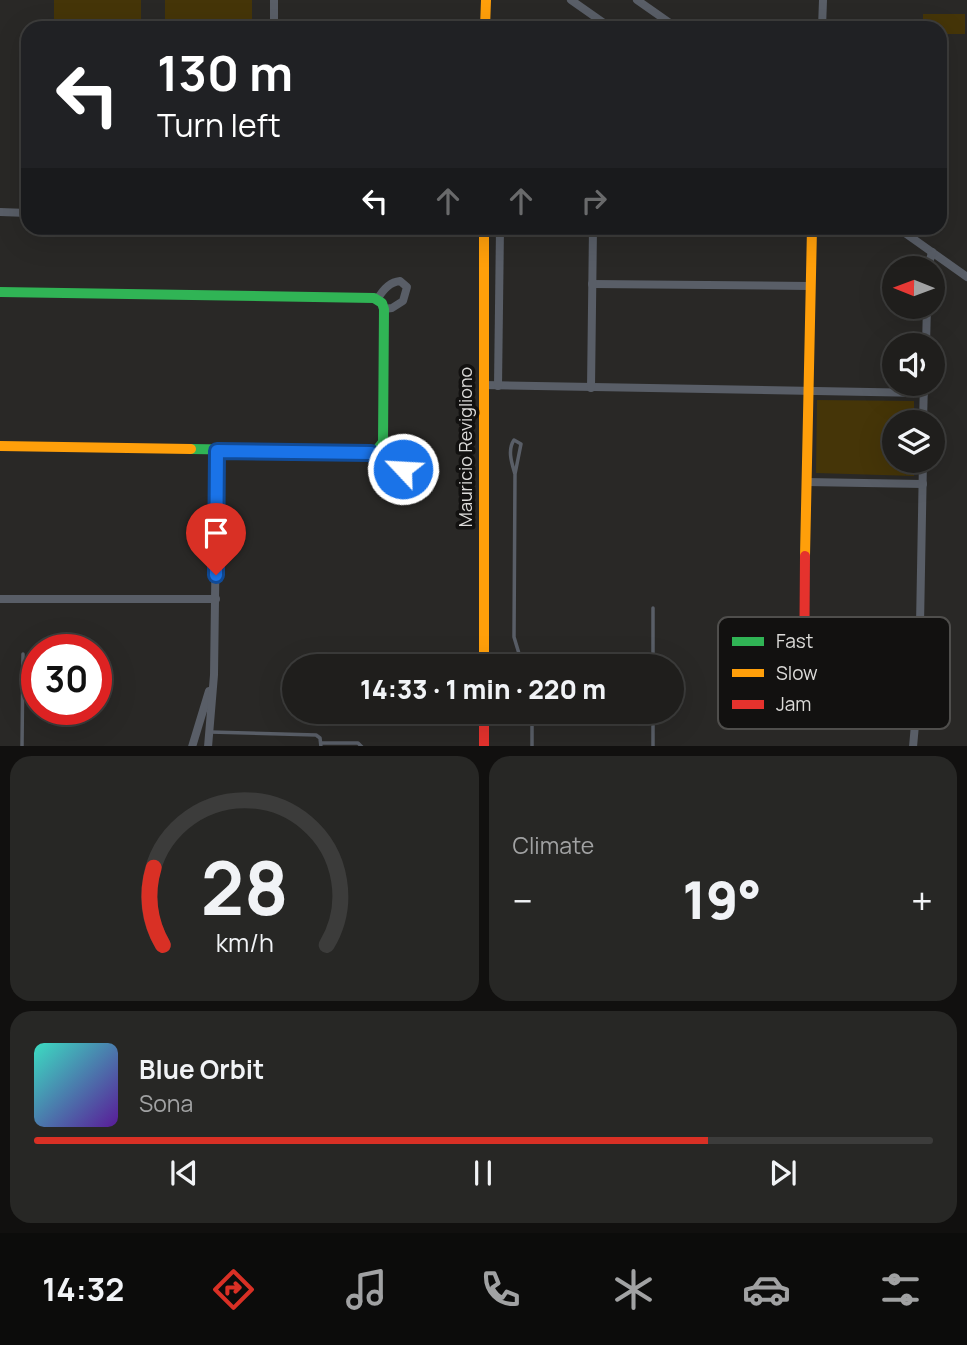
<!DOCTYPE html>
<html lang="en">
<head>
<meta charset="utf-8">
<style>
  :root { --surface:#1f1e1c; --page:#272725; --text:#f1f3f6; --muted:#a1a2a3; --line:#3c3c3b; --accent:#d93025 }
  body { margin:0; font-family:Manrope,sans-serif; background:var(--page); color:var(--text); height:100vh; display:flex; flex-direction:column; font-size:26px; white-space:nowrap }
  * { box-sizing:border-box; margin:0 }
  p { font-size:23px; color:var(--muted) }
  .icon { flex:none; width:38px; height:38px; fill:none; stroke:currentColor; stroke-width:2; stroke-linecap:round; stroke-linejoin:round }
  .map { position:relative; height:746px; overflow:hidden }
  .sheet { display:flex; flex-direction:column; gap:10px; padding:10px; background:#11100f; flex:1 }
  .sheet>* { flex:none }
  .top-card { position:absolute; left:21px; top:21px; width:926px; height:214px; border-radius:21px; box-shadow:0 7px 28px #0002,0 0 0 2px var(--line); background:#202124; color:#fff; overflow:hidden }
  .needle { width:46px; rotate:271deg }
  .tools { position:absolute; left:882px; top:256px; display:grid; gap:14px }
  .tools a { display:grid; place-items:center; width:63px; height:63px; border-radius:50%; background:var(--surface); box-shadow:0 7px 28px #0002,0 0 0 2px var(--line); font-size:35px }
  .speed { position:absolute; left:21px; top:634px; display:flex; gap:14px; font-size:35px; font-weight:700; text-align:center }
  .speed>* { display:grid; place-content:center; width:91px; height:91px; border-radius:50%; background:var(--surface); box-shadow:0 7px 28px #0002,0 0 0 2px var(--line); line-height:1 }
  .speed .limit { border:10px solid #d22; background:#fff; color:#111 }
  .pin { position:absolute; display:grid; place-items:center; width:60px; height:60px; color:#fff; margin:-72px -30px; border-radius:50% 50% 50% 0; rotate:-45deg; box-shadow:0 0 7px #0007 }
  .pin .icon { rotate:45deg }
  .me { position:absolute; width:77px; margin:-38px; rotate:295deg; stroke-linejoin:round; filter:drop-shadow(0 0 5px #0008) }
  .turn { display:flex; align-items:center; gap:24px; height:147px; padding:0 21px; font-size:32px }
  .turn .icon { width:91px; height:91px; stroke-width:2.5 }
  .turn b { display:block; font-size:49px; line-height:60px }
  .lanes { display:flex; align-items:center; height:66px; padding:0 21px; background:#0003; justify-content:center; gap:35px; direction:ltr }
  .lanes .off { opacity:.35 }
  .big { font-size:52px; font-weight:800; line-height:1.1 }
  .sheet .tile { flex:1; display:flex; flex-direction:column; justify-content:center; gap:10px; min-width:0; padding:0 24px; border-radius:21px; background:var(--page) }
  .sheet .dial { align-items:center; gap:0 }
  .dial svg { height:182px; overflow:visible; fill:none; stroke:var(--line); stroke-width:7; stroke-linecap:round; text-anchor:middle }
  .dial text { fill:var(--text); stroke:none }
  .song { display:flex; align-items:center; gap:21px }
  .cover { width:84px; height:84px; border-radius:10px; background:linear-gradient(135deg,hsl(170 70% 55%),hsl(270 70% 35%)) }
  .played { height:7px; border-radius:4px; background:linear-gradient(90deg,var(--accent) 75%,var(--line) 75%) }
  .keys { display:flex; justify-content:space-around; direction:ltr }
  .heat { display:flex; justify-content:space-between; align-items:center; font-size:38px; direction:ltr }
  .sheet .tiles { flex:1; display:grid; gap:10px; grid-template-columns:1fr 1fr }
  .tile:last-child { grid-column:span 2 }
  .trip { position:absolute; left:282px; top:654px; width:402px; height:70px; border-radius:35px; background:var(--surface); box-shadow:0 7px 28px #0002,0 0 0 2px var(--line); font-weight:800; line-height:70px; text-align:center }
  .dock { display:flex; height:112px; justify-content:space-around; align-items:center; background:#0c0c0b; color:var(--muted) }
  .dock .icon { width:49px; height:49px }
  .dock .selected { color:var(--accent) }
  .dock b { font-size:32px; color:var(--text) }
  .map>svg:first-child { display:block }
  .green { fill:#453508 }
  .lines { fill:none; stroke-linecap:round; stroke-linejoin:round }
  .lane { stroke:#595e67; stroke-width:3.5 }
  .street { stroke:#595e67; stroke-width:8 }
  .fast { stroke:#30b455; stroke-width:10 }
  .slow { stroke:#ff9f0a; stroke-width:10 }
  .jam { stroke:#e5322d; stroke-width:10 }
  .route-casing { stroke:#114b97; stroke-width:18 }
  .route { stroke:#1a73e8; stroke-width:12 }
  .labels { text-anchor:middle; stroke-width:7; stroke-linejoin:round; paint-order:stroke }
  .street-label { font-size:18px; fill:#dcdbd9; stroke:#121110 }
  .key { fill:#121110; stroke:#4f4e4c; stroke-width:2 }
  .key-label { font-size:19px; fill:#dcdbd9 }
</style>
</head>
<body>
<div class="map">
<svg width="967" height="747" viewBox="0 0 967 747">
  <rect width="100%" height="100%" fill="#292826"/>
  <g class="green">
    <rect x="54" y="0" width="87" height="28"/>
    <rect x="165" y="0" width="87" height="28"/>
    <polygon points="923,14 965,14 965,34 940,34 940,28 923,28"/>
    <polygon points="817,400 914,401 914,422 894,422 894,460 914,460 914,476 816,473"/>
  </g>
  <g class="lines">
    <g class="lane">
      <path d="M515,474C512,464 507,450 514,440L521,444L515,474L514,637L523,667"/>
      <polyline points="653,667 653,608"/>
      <polyline points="532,712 532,747"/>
      <polyline points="210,732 316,735 320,738 321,747"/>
      <polyline points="321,743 358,743 362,747"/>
      <polyline points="22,747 23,654"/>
      <polyline points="653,747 653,712"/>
    </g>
    <g class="street">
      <polyline points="571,0 611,28"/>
      <polyline points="637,0 677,28"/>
      <polyline points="274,28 274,0"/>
      <polyline points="822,28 823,0"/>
      <polyline points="0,212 28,213"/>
      <polyline points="898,228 967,277"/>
      <polyline points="928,268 932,252"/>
      <polyline points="592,284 810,286"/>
      <path d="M377,300C382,291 389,282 400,281L407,287L403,301L392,308L384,309"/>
      <polyline points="926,345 927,306"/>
      <polyline points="484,385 924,393"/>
      <polyline points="498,386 500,228"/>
      <polyline points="591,388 593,228"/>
      <polyline points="923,422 924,383"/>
      <path d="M371,453L387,468L392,471H400C406,467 407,461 404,454L383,442"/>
      <polyline points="806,482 923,484"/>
      <polyline points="0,599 216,599"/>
      <polyline points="192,747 209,691"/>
      <polyline points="208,747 214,675 217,451"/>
      <polyline points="913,747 919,680 923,460"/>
    </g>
    <polyline class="fast" points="0,292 374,298 382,303 384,309 383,442 375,452 191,449"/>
    <g class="slow">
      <polyline points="485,28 486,0"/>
      <polyline points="484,228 484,667"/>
      <polyline points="0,446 191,449"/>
      <polyline points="805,556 812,228"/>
    </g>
    <g class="jam">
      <polyline points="805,556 804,687 806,692 816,699 918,702"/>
      <polyline points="484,712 484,747"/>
    </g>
  </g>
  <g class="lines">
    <defs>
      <path id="route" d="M216,575L217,451L371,453C381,461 390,477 403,469"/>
    </defs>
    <use href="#route" class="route-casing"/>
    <use href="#route" class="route"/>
  </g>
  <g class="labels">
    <g class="street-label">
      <text transform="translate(466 447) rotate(-90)" y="6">Mauricio Revigliono</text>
    </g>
  </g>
  <rect x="718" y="617" width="232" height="112" rx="10" class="key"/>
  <rect x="732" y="637" width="32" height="9" fill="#30b455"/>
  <rect x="732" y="669" width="32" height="8" fill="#ff9f0a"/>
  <rect x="732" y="700" width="32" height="9" fill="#e5322d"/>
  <g class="key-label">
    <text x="776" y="648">Fast</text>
    <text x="776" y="680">Slow</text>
    <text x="776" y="711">Jam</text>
  </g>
</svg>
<div class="tools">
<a><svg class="needle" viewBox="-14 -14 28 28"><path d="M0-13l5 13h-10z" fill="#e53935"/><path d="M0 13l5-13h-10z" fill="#a1a2a3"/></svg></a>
<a><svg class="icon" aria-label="sound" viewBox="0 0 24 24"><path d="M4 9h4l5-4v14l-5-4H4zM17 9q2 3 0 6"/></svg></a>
<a><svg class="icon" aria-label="layers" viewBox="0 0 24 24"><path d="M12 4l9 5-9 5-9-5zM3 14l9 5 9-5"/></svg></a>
</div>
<div class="speed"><div class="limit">30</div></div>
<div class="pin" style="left:216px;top:575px;background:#d93025"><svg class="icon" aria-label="arrive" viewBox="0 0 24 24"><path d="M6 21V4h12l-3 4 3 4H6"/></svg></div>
<svg class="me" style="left:403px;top:469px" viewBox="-20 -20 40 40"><circle r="17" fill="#1a73e8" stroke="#fff" stroke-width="3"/><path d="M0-11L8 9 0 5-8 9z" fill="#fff"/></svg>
<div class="trip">14:33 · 1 min · 220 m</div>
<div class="top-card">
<div class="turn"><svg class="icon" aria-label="left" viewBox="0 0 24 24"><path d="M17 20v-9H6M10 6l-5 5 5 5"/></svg><div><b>130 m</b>Turn left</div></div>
<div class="lanes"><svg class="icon" aria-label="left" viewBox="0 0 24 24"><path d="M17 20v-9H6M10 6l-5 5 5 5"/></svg><svg class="icon off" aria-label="ahead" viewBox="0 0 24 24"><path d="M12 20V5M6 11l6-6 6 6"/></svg><svg class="icon off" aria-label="ahead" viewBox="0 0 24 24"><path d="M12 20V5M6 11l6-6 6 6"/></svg><svg class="icon off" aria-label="right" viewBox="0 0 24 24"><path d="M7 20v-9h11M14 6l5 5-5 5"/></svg></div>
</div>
</div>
<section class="sheet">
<div class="tiles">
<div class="tile dial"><svg viewBox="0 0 100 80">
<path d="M14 69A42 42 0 1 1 86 69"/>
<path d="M14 69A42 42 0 0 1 10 35" stroke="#d93025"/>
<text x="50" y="56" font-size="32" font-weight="700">28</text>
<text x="50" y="72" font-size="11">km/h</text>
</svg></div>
<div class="tile"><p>Climate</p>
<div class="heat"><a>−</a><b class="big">19°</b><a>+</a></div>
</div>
<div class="tile">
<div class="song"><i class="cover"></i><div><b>Blue Orbit</b><p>Sona</p></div></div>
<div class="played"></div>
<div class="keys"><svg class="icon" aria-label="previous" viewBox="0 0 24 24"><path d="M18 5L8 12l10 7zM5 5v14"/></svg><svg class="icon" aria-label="pause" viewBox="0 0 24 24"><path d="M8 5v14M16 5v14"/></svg><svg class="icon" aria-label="next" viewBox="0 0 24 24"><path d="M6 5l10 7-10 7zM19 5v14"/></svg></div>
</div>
</div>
</section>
<nav class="dock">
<b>14:32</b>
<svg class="icon selected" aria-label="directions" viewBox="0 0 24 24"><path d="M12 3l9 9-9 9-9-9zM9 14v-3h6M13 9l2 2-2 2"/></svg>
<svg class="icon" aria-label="music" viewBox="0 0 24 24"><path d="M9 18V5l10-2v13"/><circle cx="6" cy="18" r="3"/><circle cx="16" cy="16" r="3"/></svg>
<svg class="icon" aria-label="phone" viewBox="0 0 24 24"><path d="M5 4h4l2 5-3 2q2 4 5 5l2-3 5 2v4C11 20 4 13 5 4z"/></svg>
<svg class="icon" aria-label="climate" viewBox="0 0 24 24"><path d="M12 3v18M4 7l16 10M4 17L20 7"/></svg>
<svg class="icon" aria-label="car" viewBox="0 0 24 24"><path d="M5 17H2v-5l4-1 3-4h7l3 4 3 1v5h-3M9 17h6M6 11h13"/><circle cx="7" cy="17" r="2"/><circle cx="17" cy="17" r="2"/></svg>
<svg class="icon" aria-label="filters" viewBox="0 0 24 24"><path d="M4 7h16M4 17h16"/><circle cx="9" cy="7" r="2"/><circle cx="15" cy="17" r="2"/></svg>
</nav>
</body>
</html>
